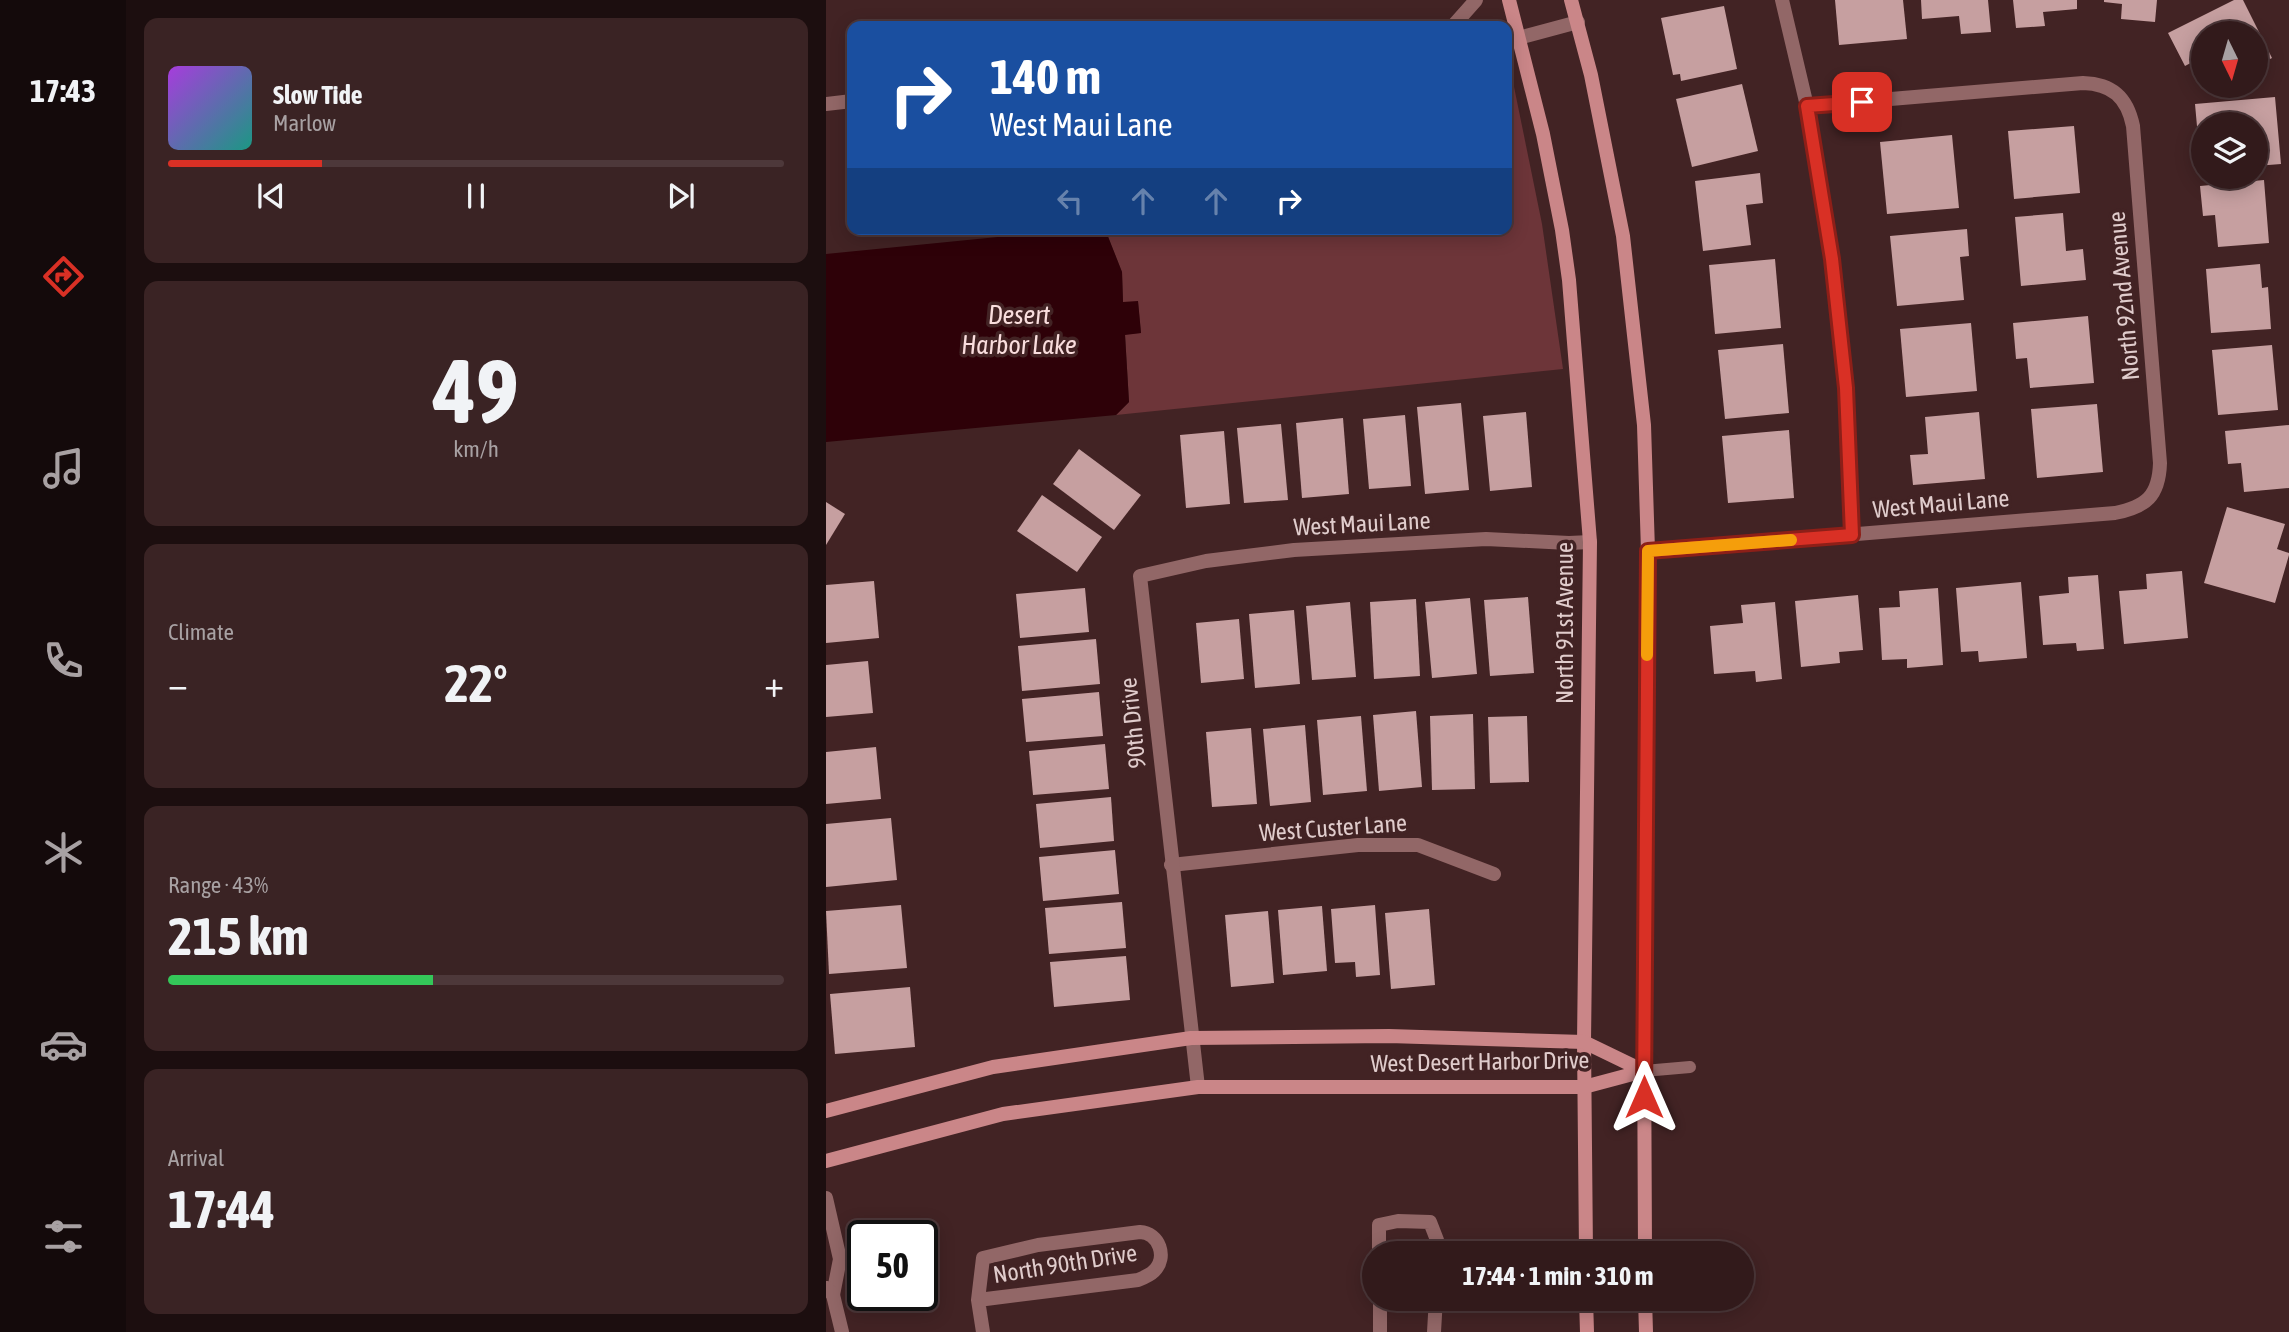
<!DOCTYPE html>
<html lang="en">
<head>
<meta charset="utf-8">
<style>
  :root { --surface:#321a1b; --page:#3a2324; --text:#f1f3f6; --muted:#a8a1a3; --line:#4d383a; --accent:#d93025 }
  body { margin:0; font-family:"Asap Condensed",sans-serif; background:var(--page); color:var(--text); height:100vh; display:flex; flex-direction:column; font-size:26px; white-space:nowrap }
  * { box-sizing:border-box; margin:0 }
  p { font-size:23px; color:var(--muted) }
  .icon { flex:none; width:38px; height:38px; fill:none; stroke:currentColor; stroke-width:2; stroke-linecap:round; stroke-linejoin:round }
  .map { position:relative; flex:1; overflow:hidden }
  .side { display:flex; flex-direction:column; gap:18px; padding:18px; background:#1c0e0f; width:700px }
  .side>* { flex:none }
  .hud { position:absolute; left:21px; top:21px; width:665px; height:214px; border-radius:14px; box-shadow:0 4px 18px #0003,0 0 0 2px var(--line); background:#1a4fa0; color:#fff; overflow:hidden }
  .needle { width:46px; rotate:175deg }
  .controls { position:absolute; left:1365px; top:21px; display:grid; gap:14px }
  .controls a { display:grid; place-items:center; width:77px; height:77px; border-radius:50%; background:var(--surface); box-shadow:0 4px 18px #0003,0 0 0 2px var(--line); font-size:35px }
  .speed { position:absolute; left:21px; top:1220px; display:flex; gap:14px; font-size:35px; font-weight:700; text-align:center }
  .speed>* { display:grid; place-content:center; width:91px; height:91px; border-radius:50%; background:var(--surface); box-shadow:0 4px 18px #0003,0 0 0 2px var(--line); line-height:1 }
  .speed .limit { border:4px solid #111; border-radius:10px; background:#fff; color:#111 }
  .pin { position:absolute; display:grid; place-items:center; width:60px; height:60px; color:#fff; margin:-30px; border-radius:14px; box-shadow:0 4px 10px #0006 }
  .me { position:absolute; width:77px; margin:-38px; rotate:0deg; stroke-linejoin:round; filter:drop-shadow(0 0 5px #0008) }
  .turn { display:flex; align-items:center; gap:24px; height:147px; padding:0 28px; font-size:32px }
  .turn .icon { width:91px; height:91px; stroke-width:2.5 }
  .turn b { display:block; font-size:49px; line-height:60px }
  .lanes { display:flex; align-items:center; height:66px; padding:0 28px; background:#0003; justify-content:center; gap:35px; direction:ltr }
  .lanes .off { opacity:.35 }
  .big { font-size:52px; font-weight:700; line-height:1.1 }
  .side .widget { flex:1; display:flex; flex-direction:column; justify-content:center; gap:10px; min-width:0; padding:0 24px; border-radius:14px; background:var(--page) }
  .side .dial { align-items:center; gap:0 }
  .dial b { font-size:91px; line-height:1 }
  .song { display:flex; align-items:center; gap:21px }
  .cover { width:84px; height:84px; border-radius:10px; background:linear-gradient(135deg,hsl(280 70% 55%),hsl(170 70% 35%)) }
  .played { height:7px; border-radius:4px; background:linear-gradient(90deg,var(--accent) 25%,var(--line) 25%) }
  .keys { display:flex; justify-content:space-around; direction:ltr }
  .heat { display:flex; justify-content:space-between; align-items:center; font-size:38px; direction:ltr }
  .charge { height:10px; border-radius:5px; background:linear-gradient(90deg,#34c759 43%,var(--line) 0) }
  .trip { position:absolute; left:536px; top:1241px; width:392px; height:70px; border-radius:35px; background:var(--surface); box-shadow:0 4px 18px #0003,0 0 0 2px var(--line); font-weight:700; line-height:70px; text-align:center }
  main { display:flex; flex:1; min-height:0 }
  .tab-bar { display:flex; flex-direction:column; width:126px; justify-content:space-around; align-items:center; background:#140a0b; color:var(--muted) }
  .tab-bar .icon { width:49px; height:49px }
  .tab-bar .on { color:var(--accent) }
  .tab-bar b { font-size:32px; color:var(--text) }
  .map>svg:first-child { display:block }
  .green { fill:#6d3539 }
  .water { fill:#2e0108 }
  .building { fill:#c69fa0 }
  .lines { fill:none; stroke-linecap:round; stroke-linejoin:round }
  .lane { stroke:#926767; stroke-width:12 }
  .street { stroke:#926767; stroke-width:14 }
  .secondary { stroke:#ca8688; stroke-width:14 }
  .route-casing { stroke:#8d1f18; stroke-width:18 }
  .route { stroke:#d93025; stroke-width:12 }
  .slow { stroke:#f59e0b; stroke-width:12 }
  .labels { text-anchor:middle; stroke-width:7; stroke-linejoin:round; paint-order:stroke }
  .street-label { font-size:24px; fill:#e0cccc; stroke:#422324 }
  .water-label { font-size:26px; font-style:italic; fill:#f9dddd; stroke:#422324 }
</style>
</head>
<body>
<main>
<nav class="tab-bar">
<b>17:43</b>
<svg class="icon on" aria-label="directions" viewBox="0 0 24 24"><path d="M12 3l9 9-9 9-9-9zM9 14v-3h6M13 9l2 2-2 2"/></svg>
<svg class="icon" aria-label="music" viewBox="0 0 24 24"><path d="M9 18V5l10-2v13"/><circle cx="6" cy="18" r="3"/><circle cx="16" cy="16" r="3"/></svg>
<svg class="icon" aria-label="phone" viewBox="0 0 24 24"><path d="M5 4h4l2 5-3 2q2 4 5 5l2-3 5 2v4C11 20 4 13 5 4z"/></svg>
<svg class="icon" aria-label="climate" viewBox="0 0 24 24"><path d="M12 3v18M4 7l16 10M4 17L20 7"/></svg>
<svg class="icon" aria-label="car" viewBox="0 0 24 24"><path d="M5 17H2v-5l4-1 3-4h7l3 4 3 1v5h-3M9 17h6M6 11h13"/><circle cx="7" cy="17" r="2"/><circle cx="17" cy="17" r="2"/></svg>
<svg class="icon" aria-label="filters" viewBox="0 0 24 24"><path d="M4 7h16M4 17h16"/><circle cx="9" cy="7" r="2"/><circle cx="15" cy="17" r="2"/></svg>
</nav>
<section class="side">
<div class="widget">
<div class="song"><i class="cover"></i><div><b>Slow Tide</b><p>Marlow</p></div></div>
<div class="played"></div>
<div class="keys"><svg class="icon" aria-label="previous" viewBox="0 0 24 24"><path d="M18 5L8 12l10 7zM5 5v14"/></svg><svg class="icon" aria-label="pause" viewBox="0 0 24 24"><path d="M8 5v14M16 5v14"/></svg><svg class="icon" aria-label="next" viewBox="0 0 24 24"><path d="M6 5l10 7-10 7zM19 5v14"/></svg></div>
</div>
<div class="widget dial"><b>49</b><p>km/h</p></div>
<div class="widget"><p>Climate</p>
<div class="heat"><a>−</a><b class="big">22°</b><a>+</a></div>
</div>
<div class="widget"><p>Range · 43%</p><b class="big">215 km</b><div class="charge"></div></div>
<div class="widget"><p>Arrival</p><b class="big">17:44</b></div>
</section>
<div class="map">
<svg width="1463" height="1332" viewBox="0 0 1463 1332">
  <rect width="100%" height="100%" fill="#422324"/>
  <polygon class="green" points="681,69 686,77 716,224 737,369 290,415 303,402 299,334 315,333 312,302 297,303 296,272 279,229 681,229"/>
  <polygon class="water" points="252,229 279,229 296,272 297,302 312,301 315,333 299,335 303,402 290,415 0,442 0,254"/>
  <g class="building">
    <polygon points="1009,0 1077,0 1081,39 1013,45"/>
    <polygon points="1095,0 1162,0 1165,32 1135,34 1133,16 1096,19"/>
    <polygon points="1187,0 1251,0 1251,9 1217,12 1219,26 1190,28"/>
    <polygon points="1278,0 1331,0 1329,22 1295,19 1296,4 1278,2"/>
    <polygon points="1408,0 1417,0 1446,58 1430,66 1430,33 1377,33 1377,65 1374,58 1359,66 1342,33"/>
    <polygon points="898,6 911,69 855,81 854,74 847,75 835,18"/>
    <polygon points="916,84 932,151 866,167 850,99"/>
    <polygon points="1449,97 1455,164 1430,166 1430,124 1377,124 1377,171 1375,171 1369,104"/>
    <polygon points="1248,126 1254,193 1188,199 1182,131"/>
    <polygon points="1126,135 1133,208 1061,214 1054,142"/>
    <polygon points="934,173 937,203 920,205 925,245 877,251 869,181"/>
    <polygon points="1438,180 1443,243 1392,247 1389,215 1377,216 1374,186"/>
    <polygon points="1237,213 1240,251 1257,249 1260,280 1195,286 1189,217"/>
    <polygon points="1141,229 1143,256 1134,257 1138,300 1071,306 1064,236"/>
    <polygon points="949,259 955,328 889,334 883,265"/>
    <polygon points="1434,264 1436,288 1442,287 1445,329 1385,333 1380,269"/>
    <polygon points="1262,316 1268,383 1204,388 1201,358 1190,359 1187,323"/>
    <polygon points="1145,323 1151,391 1080,397 1074,329"/>
    <polygon points="957,344 963,413 899,419 892,350"/>
    <polygon points="1446,345 1452,410 1392,415 1386,350"/>
    <polygon points="635,403 643,490 599,494 591,407"/>
    <polygon points="1271,404 1277,472 1211,478 1205,409"/>
    <polygon points="700,412 706,487 664,491 657,416"/>
    <polygon points="1153,412 1159,479 1087,485 1084,455 1102,454 1099,417"/>
    <polygon points="579,415 585,486 543,489 537,419"/>
    <polygon points="517,418 523,494 476,498 470,423"/>
    <polygon points="455,424 462,500 418,503 411,428"/>
    <polygon points="1463,425 1463,488 1418,492 1415,463 1402,464 1399,431"/>
    <polygon points="963,430 968,498 902,503 896,436"/>
    <polygon points="398,431 404,504 360,508 354,435"/>
    <polygon points="253,449 315,495 288,530 227,484"/>
    <polygon points="216,495 276,537 251,572 191,531"/>
    <polygon points="0,502 19,514 0,545"/>
    <polygon points="1401,507 1459,524 1451,549 1463,553 1463,555 1449,603 1378,583"/>
    <polygon points="1356,571 1362,638 1298,644 1293,591 1321,589 1320,574"/>
    <polygon points="1272,575 1278,649 1251,651 1250,643 1217,645 1213,596 1243,593 1242,577"/>
    <polygon points="48,581 53,638 0,643 0,585"/>
    <polygon points="1195,582 1201,658 1153,662 1152,651 1135,652 1130,588"/>
    <polygon points="259,588 263,632 194,638 190,594"/>
    <polygon points="1112,588 1117,665 1081,668 1081,659 1056,660 1053,608 1074,607 1073,591"/>
    <polygon points="1032,595 1037,650 1013,652 1014,663 975,667 969,601"/>
    <polygon points="702,597 708,673 664,676 658,600"/>
    <polygon points="644,598 651,674 606,678 599,602"/>
    <polygon points="590,599 594,676 548,679 544,602"/>
    <polygon points="524,602 530,677 486,680 480,606"/>
    <polygon points="949,602 956,679 930,682 929,671 888,674 884,626 917,623 915,605"/>
    <polygon points="468,610 474,684 429,688 423,614"/>
    <polygon points="413,619 418,679 375,683 370,623"/>
    <polygon points="270,639 274,684 196,691 192,646"/>
    <polygon points="42,661 47,713 0,717 0,665"/>
    <polygon points="273,692 277,736 200,742 196,699"/>
    <polygon points="590,711 596,787 553,791 547,715"/>
    <polygon points="647,714 649,789 606,790 604,716"/>
    <polygon points="535,716 541,791 497,795 491,720"/>
    <polygon points="701,716 703,782 664,783 662,717"/>
    <polygon points="479,725 485,802 444,806 437,729"/>
    <polygon points="425,728 431,804 386,807 380,732"/>
    <polygon points="279,744 283,789 207,795 203,751"/>
    <polygon points="50,747 55,799 0,804 0,752"/>
    <polygon points="285,797 288,841 214,848 210,804"/>
    <polygon points="65,818 71,880 0,887 0,824"/>
    <polygon points="289,850 293,894 217,901 213,857"/>
    <polygon points="296,902 300,948 223,954 219,908"/>
    <polygon points="75,905 81,968 3,974 0,911"/>
    <polygon points="549,905 554,975 530,977 529,962 509,963 505,909"/>
    <polygon points="496,906 501,971 457,975 452,910"/>
    <polygon points="603,909 609,985 565,989 559,913"/>
    <polygon points="442,911 448,983 405,987 399,915"/>
    <polygon points="300,956 304,1000 228,1007 224,962"/>
    <polygon points="84,987 89,1047 9,1054 4,994"/>
  </g>
  <g class="lines">
    <polyline class="lane" points="818,1071 864,1067"/>
    <g class="street">
      <polyline points="956,0 981,106 1005,259 1020,388 1026,535"/>
      <polyline points="627,26 650,0"/>
      <polyline points="681,41 752,22"/>
      <polyline points="0,104 26,101"/>
      <path d="M822,551L1289,513C1320,507 1333,496 1334,463L1307,126C1301,97 1286,84 1257,83L981,106"/>
      <polyline points="345,865 532,845 592,845 668,874"/>
      <polyline points="372,1087 314,576 380,561 468,550 660,539 743,543 764,542"/>
      <polyline points="0,1198 14,1259 7,1295"/>
      <polyline points="553,1253 553,1225 572,1221 604,1222 611,1240 611,1253"/>
      <polyline points="1,1288 7,1295 16,1332"/>
      <polyline points="554,1298 554,1332"/>
      <path d="M152,1300L312,1280C317,1278 324,1275 328,1271C342,1257 333,1233 314,1232L212,1245L157,1258L152,1300L157,1332"/>
      <polyline points="608,1332 610,1298"/>
    </g>
    <g class="secondary">
      <polyline points="683,0 717,134 736,230 743,280 764,542 758,1042 760,1253"/>
      <polyline points="745,0 765,75 797,236 818,425 822,551 818,1028 819,1253"/>
      <polyline points="0,1111 167,1067 365,1038 563,1036 758,1042 818,1071"/>
      <polyline points="0,1161 177,1114 372,1087 758,1087 818,1071"/>
      <polyline points="760,1298 761,1332"/>
      <polyline points="819,1298 820,1332"/>
    </g>
  </g>
  <g class="lines">
    <defs>
      <polyline id="route" points="818,1097 822,551 1026,535 1020,388 1006,259 981,106 1036,102"/>
    </defs>
    <use href="#route" class="route-casing"/>
    <use href="#route" class="route"/>
    <polyline class="slow" points="821,655 822,551 965,540"/>
  </g>
  <g class="labels">
    <g class="street-label">
      <text transform="translate(1298 296) rotate(-95)" y="8">North 92nd Avenue</text>
      <text transform="translate(1115 504) rotate(-5)" y="8">West Maui Lane</text>
      <text transform="translate(536 524) rotate(-3)" y="8">West Maui Lane</text>
      <text transform="translate(739 623) rotate(-90)" y="8">North 91st Avenue</text>
      <text transform="translate(307 723) rotate(-96)" y="8">90th Drive</text>
      <text transform="translate(507 828) rotate(-4)" y="8">West Custer Lane</text>
      <text transform="translate(654 1062) rotate(-1)" y="8">West Desert Harbor Drive</text>
      <text transform="translate(239 1264) rotate(-9)" y="8">North 90th Drive</text>
    </g>
    <g class="water-label">
      <text x="193" y="324">Desert<tspan x="193" dy="30">Harbor Lake</tspan></text>
    </g>
  </g>
</svg>
<div class="controls">
<a><svg class="needle" viewBox="-14 -14 28 28"><path d="M0-13l5 13h-10z" fill="#e53935"/><path d="M0 13l5-13h-10z" fill="#a8a1a3"/></svg></a>
<a><svg class="icon" aria-label="layers" viewBox="0 0 24 24"><path d="M12 4l9 5-9 5-9-5zM3 14l9 5 9-5"/></svg></a>
</div>
<div class="speed"><div class="limit">50</div></div>
<div class="pin" style="left:1036px;top:102px;background:#d93025"><svg class="icon" aria-label="arrive" viewBox="0 0 24 24"><path d="M6 21V4h12l-3 4 3 4H6"/></svg></div>
<svg class="me" style="left:818px;top:1097px" viewBox="-20 -20 40 40"><path d="M0-17L14 15 0 8-14 15z" fill="#d93025" stroke="#fff" stroke-width="4"/></svg>
<div class="trip">17:44 · 1 min · 310 m</div>
<div class="hud">
<div class="turn"><svg class="icon" aria-label="right" viewBox="0 0 24 24"><path d="M7 20v-9h11M14 6l5 5-5 5"/></svg><div><b>140 m</b>West Maui Lane</div></div>
<div class="lanes"><svg class="icon off" aria-label="left" viewBox="0 0 24 24"><path d="M17 20v-9H6M10 6l-5 5 5 5"/></svg><svg class="icon off" aria-label="ahead" viewBox="0 0 24 24"><path d="M12 20V5M6 11l6-6 6 6"/></svg><svg class="icon off" aria-label="ahead" viewBox="0 0 24 24"><path d="M12 20V5M6 11l6-6 6 6"/></svg><svg class="icon" aria-label="right" viewBox="0 0 24 24"><path d="M7 20v-9h11M14 6l5 5-5 5"/></svg></div>
</div>
</div>
</main>
</body>
</html>
